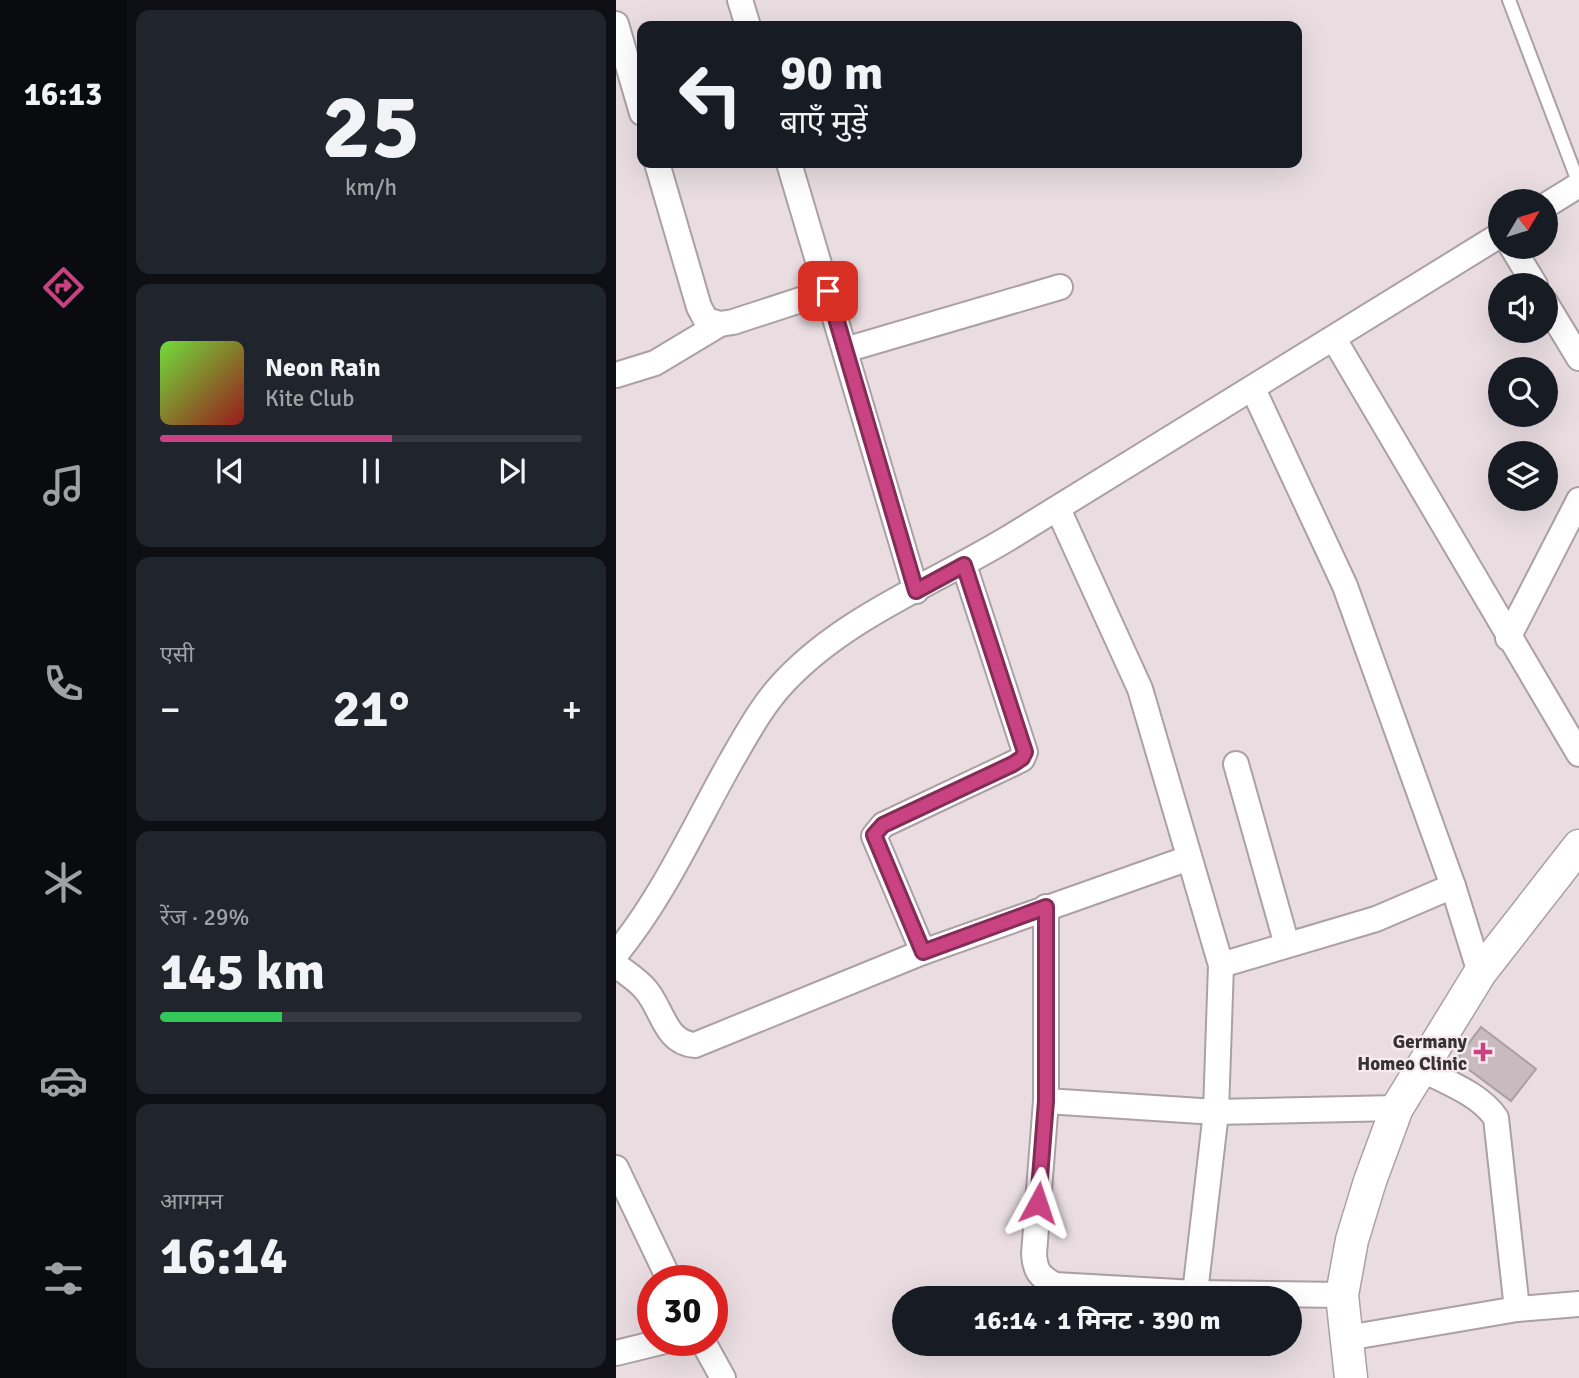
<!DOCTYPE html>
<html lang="hi">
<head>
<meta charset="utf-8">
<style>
  :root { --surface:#171b24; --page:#20242c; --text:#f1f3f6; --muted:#9ea1a6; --line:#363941; --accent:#c94383 }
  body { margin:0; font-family:Signika,"Noto Sans Devanagari",sans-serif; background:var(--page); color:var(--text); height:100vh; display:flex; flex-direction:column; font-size:26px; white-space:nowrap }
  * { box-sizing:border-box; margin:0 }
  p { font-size:23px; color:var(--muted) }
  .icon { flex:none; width:38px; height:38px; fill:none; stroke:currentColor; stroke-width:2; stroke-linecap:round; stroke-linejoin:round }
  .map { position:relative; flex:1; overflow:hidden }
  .side { display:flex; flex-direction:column; gap:10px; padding:10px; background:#0d0f14; width:490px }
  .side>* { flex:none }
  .hud { position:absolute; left:21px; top:21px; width:665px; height:147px; border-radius:14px; box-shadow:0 7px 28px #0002; background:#171b24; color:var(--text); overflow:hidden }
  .needle { width:46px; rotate:52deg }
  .tools { position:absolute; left:872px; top:189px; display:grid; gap:14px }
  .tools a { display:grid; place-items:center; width:70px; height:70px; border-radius:50%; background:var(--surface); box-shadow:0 7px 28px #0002; font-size:35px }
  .speed { position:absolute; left:21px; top:1265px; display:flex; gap:14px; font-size:35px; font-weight:700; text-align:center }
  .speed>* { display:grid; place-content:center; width:91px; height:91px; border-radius:50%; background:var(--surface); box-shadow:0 7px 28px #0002; line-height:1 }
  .speed .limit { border:10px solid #d22; background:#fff; color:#111 }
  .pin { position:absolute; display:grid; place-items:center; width:60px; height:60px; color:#fff; margin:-30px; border-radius:14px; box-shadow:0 4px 10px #0006 }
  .me { position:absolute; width:77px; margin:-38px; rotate:5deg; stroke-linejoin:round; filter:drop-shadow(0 0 5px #0008) }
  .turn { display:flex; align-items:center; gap:24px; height:147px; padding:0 28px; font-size:32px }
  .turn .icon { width:91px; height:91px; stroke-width:2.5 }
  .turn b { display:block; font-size:49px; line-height:60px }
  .big { font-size:52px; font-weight:700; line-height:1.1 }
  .side .tile { flex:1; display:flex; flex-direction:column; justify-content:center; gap:10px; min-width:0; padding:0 24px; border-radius:14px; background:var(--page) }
  .side .dial { align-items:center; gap:0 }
  .dial b { font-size:91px; line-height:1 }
  .song { display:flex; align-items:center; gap:21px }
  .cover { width:84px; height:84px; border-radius:10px; background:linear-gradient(135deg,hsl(100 70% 55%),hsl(0 70% 35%)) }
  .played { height:7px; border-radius:4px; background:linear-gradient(90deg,var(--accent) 55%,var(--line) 55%) }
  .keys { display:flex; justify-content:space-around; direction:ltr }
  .heat { display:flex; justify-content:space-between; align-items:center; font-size:38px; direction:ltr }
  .charge { height:10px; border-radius:5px; background:linear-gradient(90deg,#34c759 29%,var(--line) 0) }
  .trip { position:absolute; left:276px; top:1286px; width:410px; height:70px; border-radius:35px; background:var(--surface); box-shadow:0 7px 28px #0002; font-weight:700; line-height:70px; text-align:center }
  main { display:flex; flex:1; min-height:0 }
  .dock { display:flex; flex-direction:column; width:126px; justify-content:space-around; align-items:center; background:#090b0e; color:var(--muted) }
  .dock .icon { width:49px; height:49px }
  .dock .on { color:var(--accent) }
  .dock b { font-size:32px; color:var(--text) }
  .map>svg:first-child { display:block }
  .building { fill:#c7bbbf; stroke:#aa9fa3; stroke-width:2 }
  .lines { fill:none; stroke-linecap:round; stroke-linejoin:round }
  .service-casing { stroke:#aca0a4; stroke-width:16 }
  .minor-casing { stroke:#aca0a4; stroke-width:28 }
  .tertiary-casing { stroke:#aca0a4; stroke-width:35 }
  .service { stroke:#fff; stroke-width:12 }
  .minor { stroke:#fff; stroke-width:24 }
  .tertiary { stroke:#fff; stroke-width:32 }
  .route-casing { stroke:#832c55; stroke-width:18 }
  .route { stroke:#c94383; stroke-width:12 }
  .poi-dot { fill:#c94383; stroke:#f6eaee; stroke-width:2.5 }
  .labels { text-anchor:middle; stroke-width:5; stroke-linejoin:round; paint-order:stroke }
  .poi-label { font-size:19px; font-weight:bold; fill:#363133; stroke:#f6eaee; text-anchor:end }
</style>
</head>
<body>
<main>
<nav class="dock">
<b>16:13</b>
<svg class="icon on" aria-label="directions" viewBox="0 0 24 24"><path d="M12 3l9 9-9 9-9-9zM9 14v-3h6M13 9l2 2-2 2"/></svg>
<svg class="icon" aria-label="music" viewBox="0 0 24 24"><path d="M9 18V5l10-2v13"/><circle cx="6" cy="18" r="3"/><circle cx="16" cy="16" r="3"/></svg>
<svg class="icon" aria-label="phone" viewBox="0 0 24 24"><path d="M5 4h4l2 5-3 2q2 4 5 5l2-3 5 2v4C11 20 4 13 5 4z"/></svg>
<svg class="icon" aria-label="climate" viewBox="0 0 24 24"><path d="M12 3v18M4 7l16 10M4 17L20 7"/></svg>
<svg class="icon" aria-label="car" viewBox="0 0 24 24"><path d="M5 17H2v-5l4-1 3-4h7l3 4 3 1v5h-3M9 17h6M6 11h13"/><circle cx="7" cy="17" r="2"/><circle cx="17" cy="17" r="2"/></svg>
<svg class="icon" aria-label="filters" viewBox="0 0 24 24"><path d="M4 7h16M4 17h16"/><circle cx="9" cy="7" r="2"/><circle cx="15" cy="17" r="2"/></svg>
</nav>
<section class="side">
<div class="tile dial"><b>25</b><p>km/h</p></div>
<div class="tile">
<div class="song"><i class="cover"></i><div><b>Neon Rain</b><p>Kite Club</p></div></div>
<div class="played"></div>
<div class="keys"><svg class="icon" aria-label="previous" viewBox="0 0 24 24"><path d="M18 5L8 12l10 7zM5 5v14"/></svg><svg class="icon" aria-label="pause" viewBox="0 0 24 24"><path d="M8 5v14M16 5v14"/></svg><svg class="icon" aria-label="next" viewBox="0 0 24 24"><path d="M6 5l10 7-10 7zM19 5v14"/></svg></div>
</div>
<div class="tile"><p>एसी</p>
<div class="heat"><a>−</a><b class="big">21°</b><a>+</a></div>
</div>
<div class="tile"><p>रेंज · 29%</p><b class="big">145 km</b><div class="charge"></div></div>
<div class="tile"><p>आगमन</p><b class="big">16:14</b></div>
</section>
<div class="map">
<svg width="963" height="1378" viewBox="0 0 963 1378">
  <rect width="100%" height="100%" fill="#e9dde1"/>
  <polygon class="building" points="865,1027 920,1069 895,1101 840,1060"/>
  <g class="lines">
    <defs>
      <polyline id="service" points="893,0 963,184"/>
      <g id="minor">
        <polyline points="124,0 132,26"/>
        <polyline points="0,24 26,113"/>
        <polyline points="41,163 83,307 90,320 104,324 117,322 212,291"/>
        <polyline points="173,163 300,591"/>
        <polyline points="929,206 963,185"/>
        <polyline points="896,247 919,285"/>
        <polyline points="929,302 963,358"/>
        <polyline points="718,339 963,754"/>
        <polyline points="229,350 444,287"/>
        <polyline points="0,375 39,363 104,324"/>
        <polyline points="637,389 729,586 837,886 864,973"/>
        <polyline points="442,509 524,689 605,965 600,1112 579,1293"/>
        <polyline points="892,638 963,500"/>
        <polyline points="620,764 671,945"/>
        <path d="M430,907V1101L418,1254C419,1271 424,1277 439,1285L579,1293L726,1295"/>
        <polyline points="307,952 258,836 267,825 396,764 406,759 409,752 348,565"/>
        <path d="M0,954C47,897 78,827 114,763C131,734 146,705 169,681C230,616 321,582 396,536C559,437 721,336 884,235"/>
        <path d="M0,965C10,973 22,980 30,990C47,1010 49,1043 79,1045L307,952L573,858"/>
        <polyline points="605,965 760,919 837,886"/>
        <path d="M805,1069C830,1082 864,1094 880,1118L901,1309"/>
        <polyline points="430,1101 600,1112 781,1108"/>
        <polyline points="0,1168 54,1281"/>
        <polyline points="731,1338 901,1309 963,1304"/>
        <polyline points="86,1340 107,1378"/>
        <polyline points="0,1353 53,1340"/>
      </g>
      <polyline id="tertiary" points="735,1378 726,1295 736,1240 754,1181 781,1108 864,973 963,846"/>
    </defs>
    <use href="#service" class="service-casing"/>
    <use href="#minor" class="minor-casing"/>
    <use href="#tertiary" class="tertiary-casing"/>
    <use href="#service" class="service"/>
    <use href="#minor" class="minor"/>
    <use href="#tertiary" class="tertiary"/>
  </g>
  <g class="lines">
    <defs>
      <polyline id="route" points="212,291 300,591 348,565 409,752 406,758 397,764 267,825 258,835 307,952 430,907 430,1101 422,1203"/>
    </defs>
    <use href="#route" class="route-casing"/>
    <use href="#route" class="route"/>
  </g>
  <path class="poi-dot" d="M863.5 1041.5h7v7h7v7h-7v7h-7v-7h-7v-7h7z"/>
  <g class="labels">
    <g class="poi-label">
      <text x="851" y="1048">Germany<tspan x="851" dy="22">Homeo Clinic</tspan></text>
    </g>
  </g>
</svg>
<div class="tools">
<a><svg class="needle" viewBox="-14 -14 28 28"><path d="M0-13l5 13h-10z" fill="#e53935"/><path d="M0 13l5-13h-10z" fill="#9ea1a6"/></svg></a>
<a><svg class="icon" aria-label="sound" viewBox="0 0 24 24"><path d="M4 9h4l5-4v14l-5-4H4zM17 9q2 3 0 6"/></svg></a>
<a><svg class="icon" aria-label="search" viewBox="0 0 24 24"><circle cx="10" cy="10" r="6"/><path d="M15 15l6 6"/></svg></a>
<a><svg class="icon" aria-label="layers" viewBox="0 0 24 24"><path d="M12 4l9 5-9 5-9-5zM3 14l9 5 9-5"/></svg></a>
</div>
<div class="speed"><div class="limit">30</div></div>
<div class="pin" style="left:212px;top:291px;background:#d93025"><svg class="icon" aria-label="arrive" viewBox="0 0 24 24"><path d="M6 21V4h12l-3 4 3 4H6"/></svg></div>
<svg class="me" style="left:422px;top:1203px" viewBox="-20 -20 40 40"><path d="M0-17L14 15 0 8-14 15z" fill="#c94383" stroke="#fff" stroke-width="4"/></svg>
<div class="trip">16:14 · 1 मिनट · 390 m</div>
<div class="hud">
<div class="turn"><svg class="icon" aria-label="left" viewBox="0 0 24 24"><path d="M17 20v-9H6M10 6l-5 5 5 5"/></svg><div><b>90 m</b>बाएँ मुड़ें</div></div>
</div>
</div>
</main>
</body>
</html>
